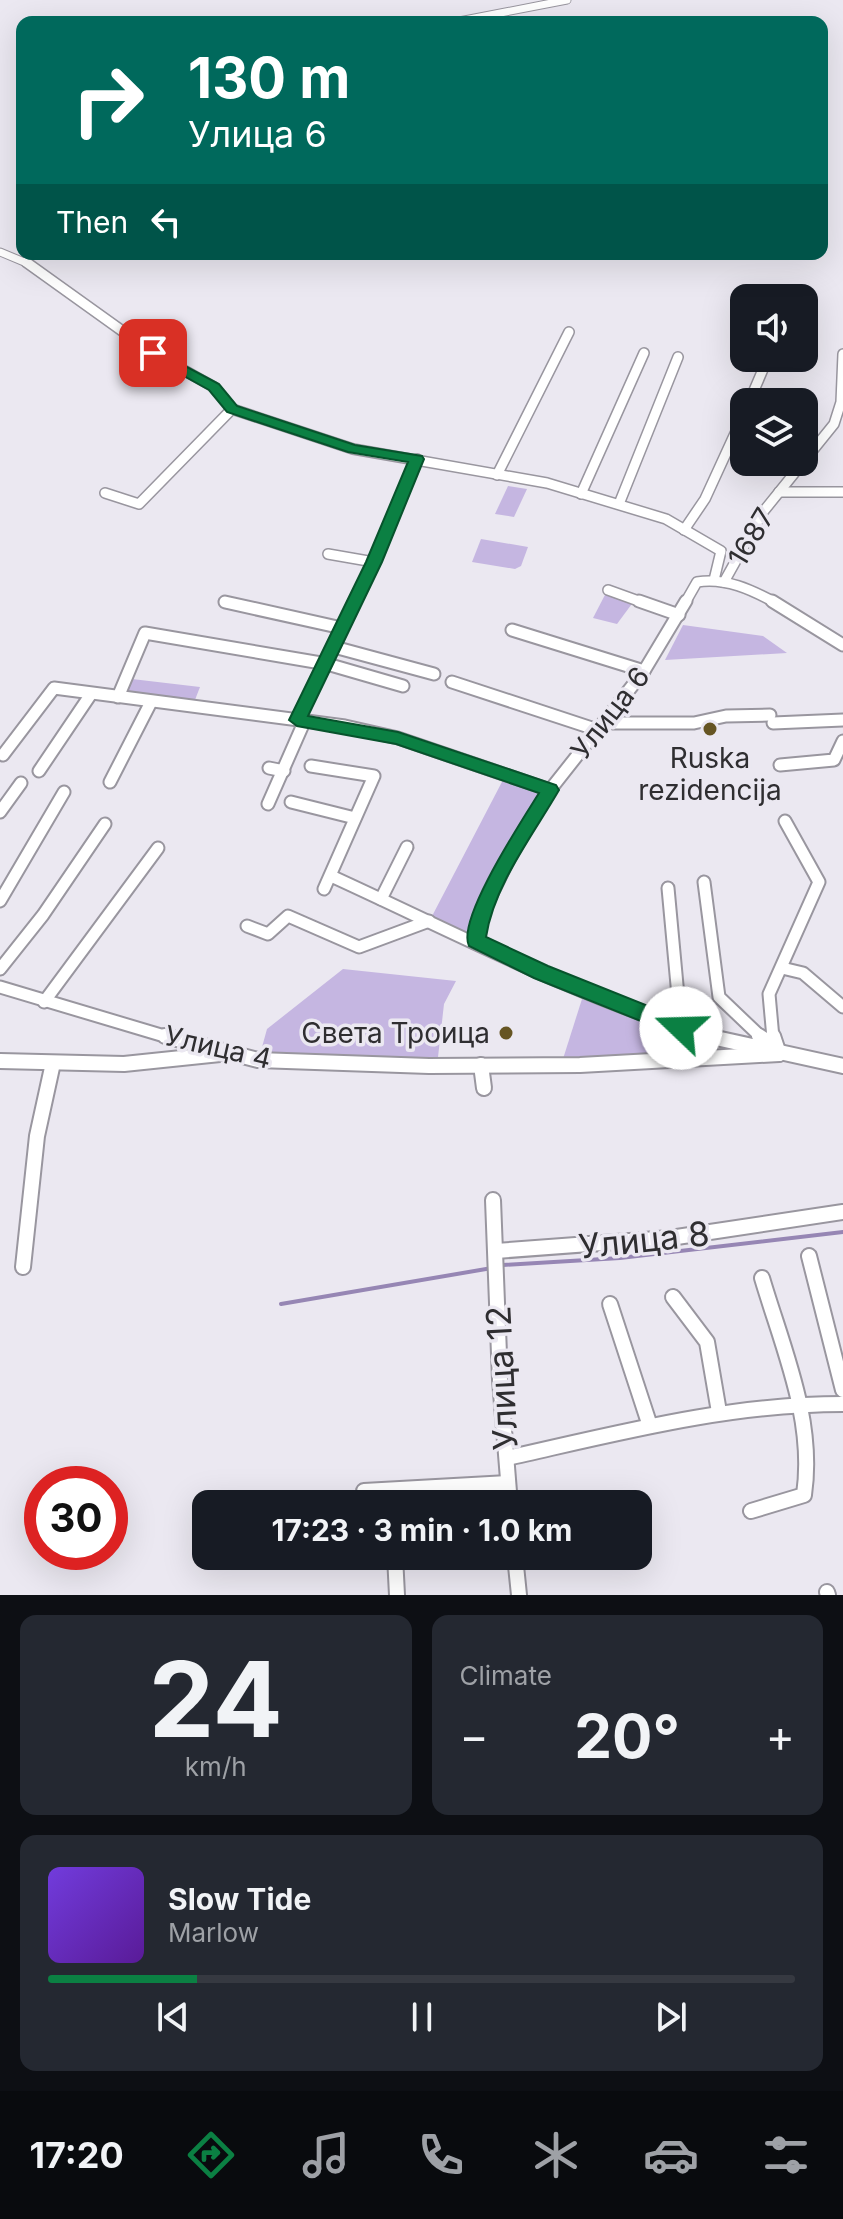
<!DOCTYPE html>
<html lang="en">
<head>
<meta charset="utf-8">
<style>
  :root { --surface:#171b24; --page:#242831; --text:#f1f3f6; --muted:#9ea1a6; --line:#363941; --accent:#0b8043 }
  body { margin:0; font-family:Inter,sans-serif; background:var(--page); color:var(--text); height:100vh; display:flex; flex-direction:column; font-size:30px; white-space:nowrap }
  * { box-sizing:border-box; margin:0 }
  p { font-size:26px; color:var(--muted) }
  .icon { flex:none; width:44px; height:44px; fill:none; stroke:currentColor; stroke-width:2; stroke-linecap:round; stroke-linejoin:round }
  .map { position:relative; height:1595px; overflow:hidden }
  .sheet { display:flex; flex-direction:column; gap:20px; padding:20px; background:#0d0f14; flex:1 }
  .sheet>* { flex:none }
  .guide { position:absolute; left:16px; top:16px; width:812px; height:244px; border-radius:16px; box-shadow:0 8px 32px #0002; background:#00695c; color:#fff; overflow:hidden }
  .fabs { position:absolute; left:730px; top:284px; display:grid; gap:16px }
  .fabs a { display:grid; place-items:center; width:88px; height:88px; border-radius:16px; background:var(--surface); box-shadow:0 8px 32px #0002; font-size:40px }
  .speed { position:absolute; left:24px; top:1466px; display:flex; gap:16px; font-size:40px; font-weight:700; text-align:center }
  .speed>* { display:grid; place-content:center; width:104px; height:104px; border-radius:50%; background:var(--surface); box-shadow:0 8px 32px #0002; line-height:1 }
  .speed .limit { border:12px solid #d22; background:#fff; color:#111 }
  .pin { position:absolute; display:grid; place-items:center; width:68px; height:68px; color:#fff; margin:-34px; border-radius:16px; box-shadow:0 4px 12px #0006 }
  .me { position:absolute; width:88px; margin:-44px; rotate:291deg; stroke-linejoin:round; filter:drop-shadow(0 0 6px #0008) }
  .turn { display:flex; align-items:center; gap:28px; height:168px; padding:0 40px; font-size:36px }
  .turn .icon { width:104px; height:104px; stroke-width:2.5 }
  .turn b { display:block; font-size:56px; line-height:68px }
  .then { display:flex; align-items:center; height:76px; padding:0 40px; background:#0003; gap:16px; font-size:30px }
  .big { font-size:60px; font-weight:700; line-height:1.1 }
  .sheet .card { flex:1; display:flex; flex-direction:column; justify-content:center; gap:12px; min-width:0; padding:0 28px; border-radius:16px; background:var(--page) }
  .sheet .dial { align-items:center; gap:0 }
  .dial b { font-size:104px; line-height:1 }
  .song { display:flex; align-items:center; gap:24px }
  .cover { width:96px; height:96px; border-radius:12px; background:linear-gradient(135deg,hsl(260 70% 55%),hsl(270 70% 35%)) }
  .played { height:8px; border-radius:4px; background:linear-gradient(90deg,var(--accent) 20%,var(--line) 20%) }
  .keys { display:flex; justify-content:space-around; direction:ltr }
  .heat { display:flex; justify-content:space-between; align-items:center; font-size:44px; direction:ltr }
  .sheet .tiles { flex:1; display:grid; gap:20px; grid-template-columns:1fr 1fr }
  .card:last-child { grid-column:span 2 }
  .trip { position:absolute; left:192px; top:1490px; width:460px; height:80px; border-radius:16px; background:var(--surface); box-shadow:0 8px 32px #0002; font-weight:700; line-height:80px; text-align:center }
  .dock { display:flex; height:128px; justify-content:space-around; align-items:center; background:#090b0e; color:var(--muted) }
  .dock .icon { width:56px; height:56px }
  .dock .current { color:var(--accent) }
  .dock b { font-size:36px; color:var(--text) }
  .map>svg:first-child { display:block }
  .green { fill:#c5b6e1 }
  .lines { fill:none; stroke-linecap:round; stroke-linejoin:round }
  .stream { stroke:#9686b4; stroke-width:4 }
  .minor-far3-casing { stroke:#99969f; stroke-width:9 }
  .minor-far2-casing { stroke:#99969f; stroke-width:12 }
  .minor-far1-casing { stroke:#99969f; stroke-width:15 }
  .minor-casing { stroke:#99969f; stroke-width:18 }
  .minor-far3 { stroke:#fff; stroke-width:7 }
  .minor-far2 { stroke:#fff; stroke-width:9 }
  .minor-far1 { stroke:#fff; stroke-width:11 }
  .minor { stroke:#fff; stroke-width:14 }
  .route { fill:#0b8043; stroke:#07532c; stroke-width:2 }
  .poi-dot { fill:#665523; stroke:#ebe8f1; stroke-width:3 }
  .labels { text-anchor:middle; stroke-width:7; stroke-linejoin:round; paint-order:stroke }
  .street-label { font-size:28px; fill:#2f2e31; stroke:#ebe8f1 }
  .poi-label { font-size:28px; fill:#2f2e31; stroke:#ebe8f1 }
  .near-street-label { font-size:34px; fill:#2f2e31; stroke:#ebe8f1 }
</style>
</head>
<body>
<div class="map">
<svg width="843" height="1595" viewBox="0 0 843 1595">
  <rect width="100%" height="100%" fill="#ebe8f1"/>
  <g class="green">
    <polygon points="508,486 527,489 514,517 495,514"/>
    <polygon points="481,539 528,547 521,566 515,569 472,562"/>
    <polygon points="607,591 634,601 617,624 593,618"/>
    <polygon points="683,625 763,636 787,653 665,660"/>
    <polygon points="132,679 200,687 193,705 124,696"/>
    <polygon points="504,778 540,792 541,796 474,917 469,934 430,920"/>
    <polygon points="343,969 456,981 444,1004 437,1066 259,1058 267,1029"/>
    <polygon points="582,999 715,1043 712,1054 562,1062"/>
  </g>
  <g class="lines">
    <g class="stream">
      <polyline points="503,1265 620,1258 843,1232"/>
      <polyline points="281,1304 492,1268"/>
    </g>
    <defs>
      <g id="minor-far3">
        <polyline points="454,22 567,0"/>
        <polyline points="0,252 29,264"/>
      </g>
      <g id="minor-far2">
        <polyline points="26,262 153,353 214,387 232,409 353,449 547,483 666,519 721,551 714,580"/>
        <polyline points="749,402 764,367"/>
        <polyline points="497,475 569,332"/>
        <polyline points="779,492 843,492"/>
        <polyline points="105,493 139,504 232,409"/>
        <polyline points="581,494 644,353"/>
        <polyline points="619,504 678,357"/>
        <polyline points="684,530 705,499 744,414"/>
        <polyline points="328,554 374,562"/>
        <polyline points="724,582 763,512 834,424 841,402 843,354"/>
        <polyline points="608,590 644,603"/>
        <polyline points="225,602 228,603"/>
        <polyline points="354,603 417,459"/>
        <path d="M685,603L697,582C725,577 752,590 776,603"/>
      </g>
      <g id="minor-far1">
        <polyline points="639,601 679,615"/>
        <polyline points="772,601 843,645"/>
        <polyline points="225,602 342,628"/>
        <polyline points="512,630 644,671"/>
        <polyline points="334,647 434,674"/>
        <polyline points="452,682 598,730"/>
        <polyline points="118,697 145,633 327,664 403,686"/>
        <polyline points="297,720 355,601"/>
        <polyline points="603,723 694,723 726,716 770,715"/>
        <polyline points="773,723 843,720"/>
        <polyline points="3,755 54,688 345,726 398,738 550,790"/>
        <polyline points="780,765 834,760 843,741"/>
        <polyline points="311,766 374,776 324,889"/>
        <polyline points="269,768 284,771"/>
        <polyline points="39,771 91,694"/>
        <polyline points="110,782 151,702"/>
        <polyline points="291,802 355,818"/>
        <polyline points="268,804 305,720"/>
        <polyline points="0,812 21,783"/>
        <path d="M331,876C456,933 582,1000 714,1038"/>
        <polyline points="704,882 719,997 762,1038"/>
        <polyline points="668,888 681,1028"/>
        <polyline points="381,899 407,847"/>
        <polyline points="0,901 64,792"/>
        <polyline points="247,926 268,934 288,916 359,947 429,921"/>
        <polyline points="476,940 479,920 510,857 550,790 644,671 686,601"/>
        <polyline points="782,968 803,973 843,1007"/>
        <polyline points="0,969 43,915 105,824"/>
        <polyline points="0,987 171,1038"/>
        <polyline points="44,1002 158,848"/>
        <polyline points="773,1038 769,994 819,882 785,821"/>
      </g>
      <g id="minor">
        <polyline points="165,1036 258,1060 429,1066 580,1065 779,1054"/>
        <polyline points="707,1036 843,1066"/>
        <polyline points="759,1036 774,1046"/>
        <polyline points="773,1036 779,1054"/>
        <polyline points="0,1061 124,1064 220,1054"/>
        <polyline points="481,1065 484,1088"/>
        <polyline points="493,1200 500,1380 510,1504"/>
        <polyline points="496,1251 670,1238 843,1212"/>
        <polyline points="809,1256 843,1390"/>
        <polyline points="23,1267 37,1136 53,1063"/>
        <polyline points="673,1297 707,1342 719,1412"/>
        <polyline points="610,1304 650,1426"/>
        <path d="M507,1458C619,1433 728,1404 843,1404"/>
        <polyline points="364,1491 508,1483"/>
        <path d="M751,1511L804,1495C815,1420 783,1349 762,1278"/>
        <polyline points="395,1556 397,1595"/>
        <polyline points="515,1556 519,1595"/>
        <polyline points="827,1592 828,1595"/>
      </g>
    </defs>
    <use href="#minor-far3" class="minor-far3-casing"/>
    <use href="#minor-far2" class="minor-far2-casing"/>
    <use href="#minor-far1" class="minor-far1-casing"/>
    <use href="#minor" class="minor-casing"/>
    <use href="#minor-far3" class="minor-far3"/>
    <use href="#minor-far2" class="minor-far2"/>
    <use href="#minor-far1" class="minor-far1"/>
    <use href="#minor" class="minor"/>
  </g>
  <path class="route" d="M148,351H157L219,384L237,406L355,445L422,456L424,459L382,562L308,716L398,732L556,785L559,790C533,835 494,885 486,937L548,966L688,1022L691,1028L688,1034H673L534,978L469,946C456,920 523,819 539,793L396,744L297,726L289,720L366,562L408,462L348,452L227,412L209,390L148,356Z"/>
  <g class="poi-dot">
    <circle cx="710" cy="729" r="8"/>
    <circle cx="506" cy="1033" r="8"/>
  </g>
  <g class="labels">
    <g class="street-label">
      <text transform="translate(751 537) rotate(-59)" y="10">1687</text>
      <text transform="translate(610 713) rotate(-52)" y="10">Улица 6</text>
      <text transform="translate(218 1047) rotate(13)" y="10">Улица 4</text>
    </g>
    <g class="poi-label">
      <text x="710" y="768">Ruska<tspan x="710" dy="32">rezidencija</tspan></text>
      <text x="490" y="1043" text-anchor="end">Света Троица</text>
    </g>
    <g class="near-street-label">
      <text transform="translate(644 1240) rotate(-6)" y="12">Улица 8</text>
      <text transform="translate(502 1378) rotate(-93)" y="12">Улица 12</text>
    </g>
  </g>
</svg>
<div class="fabs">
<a><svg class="icon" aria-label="sound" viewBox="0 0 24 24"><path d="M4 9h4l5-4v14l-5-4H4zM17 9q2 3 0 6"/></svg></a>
<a><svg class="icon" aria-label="layers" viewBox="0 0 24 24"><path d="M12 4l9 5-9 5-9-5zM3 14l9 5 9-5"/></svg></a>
</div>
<div class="speed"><div class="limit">30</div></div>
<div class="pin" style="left:153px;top:353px;background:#d93025"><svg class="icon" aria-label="arrive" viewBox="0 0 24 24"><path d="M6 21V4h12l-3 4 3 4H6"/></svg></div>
<svg class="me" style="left:681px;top:1028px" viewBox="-20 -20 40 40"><circle r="19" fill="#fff"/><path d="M0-13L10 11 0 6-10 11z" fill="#0b8043"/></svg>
<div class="trip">17:23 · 3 min · 1.0 km</div>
<div class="guide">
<div class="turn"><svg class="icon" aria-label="right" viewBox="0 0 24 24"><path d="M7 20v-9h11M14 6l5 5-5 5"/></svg><div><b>130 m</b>Улица 6</div></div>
<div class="then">Then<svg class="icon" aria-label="left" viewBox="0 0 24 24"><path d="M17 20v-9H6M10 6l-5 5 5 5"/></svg></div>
</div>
</div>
<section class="sheet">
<div class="tiles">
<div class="card dial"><b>24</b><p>km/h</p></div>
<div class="card"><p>Climate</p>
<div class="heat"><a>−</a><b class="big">20°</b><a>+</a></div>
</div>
<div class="card">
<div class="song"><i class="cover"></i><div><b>Slow Tide</b><p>Marlow</p></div></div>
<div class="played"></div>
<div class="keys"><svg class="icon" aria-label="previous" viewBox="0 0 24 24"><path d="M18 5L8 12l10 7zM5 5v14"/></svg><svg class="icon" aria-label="pause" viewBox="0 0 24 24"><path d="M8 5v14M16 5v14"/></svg><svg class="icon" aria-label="next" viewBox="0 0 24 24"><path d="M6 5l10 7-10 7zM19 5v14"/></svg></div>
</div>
</div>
</section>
<nav class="dock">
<b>17:20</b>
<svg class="icon current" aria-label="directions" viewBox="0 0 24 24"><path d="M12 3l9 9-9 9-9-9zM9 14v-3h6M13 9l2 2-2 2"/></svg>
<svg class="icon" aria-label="music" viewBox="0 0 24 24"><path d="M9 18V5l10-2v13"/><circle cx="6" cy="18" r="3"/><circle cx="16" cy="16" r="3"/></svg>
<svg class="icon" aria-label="phone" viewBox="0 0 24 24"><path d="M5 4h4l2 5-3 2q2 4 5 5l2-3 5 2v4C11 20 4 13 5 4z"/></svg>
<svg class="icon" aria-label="climate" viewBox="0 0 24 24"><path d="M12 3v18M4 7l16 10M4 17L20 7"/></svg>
<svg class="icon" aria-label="car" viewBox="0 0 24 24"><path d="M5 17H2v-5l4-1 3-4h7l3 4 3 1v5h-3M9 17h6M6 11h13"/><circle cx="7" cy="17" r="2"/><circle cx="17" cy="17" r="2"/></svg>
<svg class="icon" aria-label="filters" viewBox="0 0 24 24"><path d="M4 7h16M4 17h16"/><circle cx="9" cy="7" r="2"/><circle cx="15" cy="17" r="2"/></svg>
</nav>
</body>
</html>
